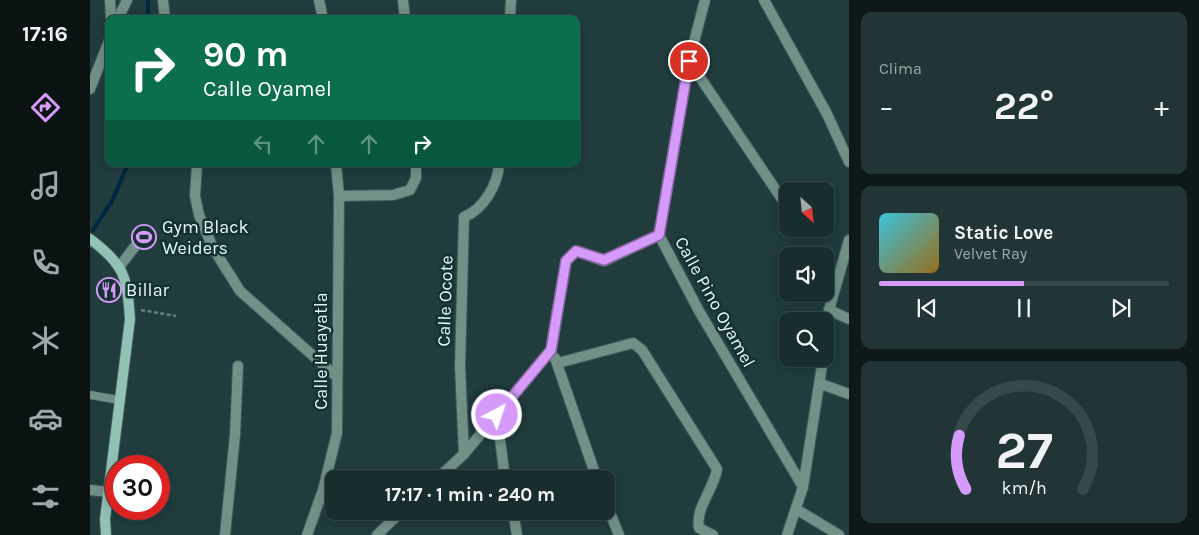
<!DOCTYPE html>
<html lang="es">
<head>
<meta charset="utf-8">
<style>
  :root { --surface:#182d2e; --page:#213536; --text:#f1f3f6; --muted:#9fa8aa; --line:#36494a; --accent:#d69bfa }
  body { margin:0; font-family:Karla,sans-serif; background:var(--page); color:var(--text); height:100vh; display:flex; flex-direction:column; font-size:19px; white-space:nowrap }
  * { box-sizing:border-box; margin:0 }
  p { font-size:16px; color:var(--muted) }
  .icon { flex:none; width:28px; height:28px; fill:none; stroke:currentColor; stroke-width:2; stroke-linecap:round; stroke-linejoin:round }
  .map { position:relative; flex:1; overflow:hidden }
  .side { display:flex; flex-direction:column; gap:12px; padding:12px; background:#0d1919; width:350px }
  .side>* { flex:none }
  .top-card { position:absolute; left:15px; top:15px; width:475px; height:152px; border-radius:10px; box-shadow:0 2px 12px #0003,0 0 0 1px var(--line); background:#0b6e4f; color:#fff; overflow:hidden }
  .needle { width:32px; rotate:153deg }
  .controls { position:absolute; left:689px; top:182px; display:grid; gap:10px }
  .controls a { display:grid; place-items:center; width:55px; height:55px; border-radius:10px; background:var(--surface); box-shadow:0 2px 12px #0003,0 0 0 1px var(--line); font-size:25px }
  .speed { position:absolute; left:15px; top:455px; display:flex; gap:10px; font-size:25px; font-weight:700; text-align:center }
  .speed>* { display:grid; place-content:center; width:65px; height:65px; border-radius:50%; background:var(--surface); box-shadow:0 2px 12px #0003,0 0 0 1px var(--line); line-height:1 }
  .speed .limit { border:8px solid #d22; background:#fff; color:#111 }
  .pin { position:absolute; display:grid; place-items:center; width:42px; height:42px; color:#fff; margin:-21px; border:2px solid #fff; border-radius:50%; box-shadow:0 1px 5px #0007 }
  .me { position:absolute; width:55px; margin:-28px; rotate:40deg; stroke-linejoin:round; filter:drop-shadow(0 0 4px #0008) }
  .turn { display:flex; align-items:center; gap:18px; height:105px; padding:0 15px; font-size:22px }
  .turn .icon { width:65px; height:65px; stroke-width:2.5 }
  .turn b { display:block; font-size:35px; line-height:42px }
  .lanes { display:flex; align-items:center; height:48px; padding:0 15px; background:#0003; justify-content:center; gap:25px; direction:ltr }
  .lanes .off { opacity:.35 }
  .big { font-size:38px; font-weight:700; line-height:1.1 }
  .side .widget { flex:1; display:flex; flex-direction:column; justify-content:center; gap:8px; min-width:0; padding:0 18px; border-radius:10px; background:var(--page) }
  .side .dial { align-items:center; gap:0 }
  .dial svg { height:130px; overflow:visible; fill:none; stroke:var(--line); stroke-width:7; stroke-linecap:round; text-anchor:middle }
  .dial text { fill:var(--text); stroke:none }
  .song { display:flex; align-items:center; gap:15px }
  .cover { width:60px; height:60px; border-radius:8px; background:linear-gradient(135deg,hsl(190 70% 55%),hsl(40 70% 35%)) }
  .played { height:5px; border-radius:2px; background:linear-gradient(90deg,var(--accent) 50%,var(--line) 50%) }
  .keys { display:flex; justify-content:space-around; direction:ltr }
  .heat { display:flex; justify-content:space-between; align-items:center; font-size:28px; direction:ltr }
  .trip { position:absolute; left:235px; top:470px; width:290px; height:50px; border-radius:10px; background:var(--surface); box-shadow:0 2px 12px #0003,0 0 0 1px var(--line); font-weight:700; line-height:50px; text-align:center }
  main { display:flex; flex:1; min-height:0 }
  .tabs { display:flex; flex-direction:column; width:90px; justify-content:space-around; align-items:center; background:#0a1212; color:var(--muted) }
  .tabs .icon { width:35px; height:35px }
  .tabs .on { color:var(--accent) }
  .tabs b { font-size:22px; color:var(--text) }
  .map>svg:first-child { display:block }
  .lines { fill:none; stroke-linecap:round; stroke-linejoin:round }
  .stream { stroke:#002741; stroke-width:4 }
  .pedestrian-casing { stroke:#405a5b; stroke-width:9 }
  .minor-casing { stroke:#405a5b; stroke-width:12 }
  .tertiary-casing { stroke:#405a5b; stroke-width:12 }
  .secondary-casing { stroke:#405a5b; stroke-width:12 }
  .path { stroke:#677f7f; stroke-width:2.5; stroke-dasharray:4 2.5; stroke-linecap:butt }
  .pedestrian { stroke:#719088; stroke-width:8 }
  .minor { stroke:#719088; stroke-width:10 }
  .tertiary { stroke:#719088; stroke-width:10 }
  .secondary { stroke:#91c2b5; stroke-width:10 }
  .route-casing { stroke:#8b65a2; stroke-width:12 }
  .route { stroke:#d69bfa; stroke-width:9 }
  .labels { text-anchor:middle; stroke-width:5; stroke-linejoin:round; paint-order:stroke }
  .poi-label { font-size:18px; fill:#e7f8f8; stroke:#153233; text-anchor:start }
  .street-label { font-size:18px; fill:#e7f8f8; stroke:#153233 }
</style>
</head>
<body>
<main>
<nav class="tabs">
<b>17:16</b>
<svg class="icon on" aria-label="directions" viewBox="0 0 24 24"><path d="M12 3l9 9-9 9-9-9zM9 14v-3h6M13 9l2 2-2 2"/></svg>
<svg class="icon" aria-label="music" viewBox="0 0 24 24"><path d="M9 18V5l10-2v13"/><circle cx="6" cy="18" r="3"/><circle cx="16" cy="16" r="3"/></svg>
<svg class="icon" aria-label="phone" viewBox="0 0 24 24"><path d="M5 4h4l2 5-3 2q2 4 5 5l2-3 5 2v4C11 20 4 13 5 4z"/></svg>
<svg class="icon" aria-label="climate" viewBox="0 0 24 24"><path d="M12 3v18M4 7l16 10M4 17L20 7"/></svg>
<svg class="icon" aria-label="car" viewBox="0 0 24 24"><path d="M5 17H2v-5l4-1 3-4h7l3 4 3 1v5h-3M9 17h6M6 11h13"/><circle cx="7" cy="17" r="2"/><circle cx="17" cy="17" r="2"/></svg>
<svg class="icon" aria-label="filters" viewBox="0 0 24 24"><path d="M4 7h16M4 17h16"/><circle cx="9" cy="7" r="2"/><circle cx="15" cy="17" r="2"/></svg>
</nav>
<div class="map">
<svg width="759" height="535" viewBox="0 0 759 535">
  <rect width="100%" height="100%" fill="#203c3d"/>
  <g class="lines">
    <g class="stream">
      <polyline points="58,0 58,19"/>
      <polyline points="3,230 22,201 38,164"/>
    </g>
    <defs>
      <polyline id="pedestrian" points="0,395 29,400"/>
      <g id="minor">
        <polyline points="20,0 21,19"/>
        <polyline points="73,0 75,19"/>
        <polyline points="229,0 233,19"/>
        <polyline points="313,0 315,19"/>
        <polyline points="615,0 599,61 569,235 609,311 713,487"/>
        <polyline points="674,0 737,114 759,162"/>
        <polyline points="28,19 37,0"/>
        <polyline points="420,19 421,0"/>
        <polyline points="599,61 698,208"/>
        <polyline points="0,89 19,41"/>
        <polyline points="107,164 105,196 109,215 123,248 150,291 247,377"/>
        <polyline points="249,196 303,195 320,190 326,178 326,164"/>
        <polyline points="30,266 49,241"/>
        <polyline points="739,310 759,319"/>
        <polyline points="465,358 507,479"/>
        <path d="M468,363L543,343L552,350L627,469C624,489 605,508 609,528L623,535"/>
        <polyline points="731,384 759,394"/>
        <polyline points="407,415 415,479"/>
        <path d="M374,454L370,366L374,217C394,209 408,184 409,164"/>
        <polyline points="347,479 374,454 461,350 476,261 486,251 514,261 569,235"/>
        <polyline points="0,490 19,492"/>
        <polyline points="516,503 529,535"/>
        <polyline points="706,509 749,535"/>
        <polyline points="423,511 427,535"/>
        <polyline points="135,535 145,435 148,366"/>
        <polyline points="217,535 233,490 247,433 249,196 246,164"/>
        <polyline points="287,535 312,511"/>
      </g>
      <g id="tertiary">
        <polyline points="735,344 739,310 759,240"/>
        <polyline points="697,535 713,487 733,359"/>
      </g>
      <path id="secondary" d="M0,239C35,265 37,277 40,319L15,519L16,535"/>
    </defs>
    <use href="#pedestrian" class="pedestrian-casing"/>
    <use href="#minor" class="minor-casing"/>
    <use href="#tertiary" class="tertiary-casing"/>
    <use href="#secondary" class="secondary-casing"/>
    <polyline class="path" points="51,310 86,316"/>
    <use href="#pedestrian" class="pedestrian"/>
    <use href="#minor" class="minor"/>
    <use href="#tertiary" class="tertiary"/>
    <use href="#secondary" class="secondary"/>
  </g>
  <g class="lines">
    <defs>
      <polyline id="route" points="407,415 461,350 476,261 486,251 514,260 569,235 599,61"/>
    </defs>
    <use href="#route" class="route-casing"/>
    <use href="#route" class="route"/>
  </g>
  <defs>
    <symbol id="stadium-ring" viewBox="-11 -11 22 22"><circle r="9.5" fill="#153233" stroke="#d69bfa" stroke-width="1.5"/><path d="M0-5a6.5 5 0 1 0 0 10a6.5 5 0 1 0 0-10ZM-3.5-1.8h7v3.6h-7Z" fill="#d69bfa"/></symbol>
    <symbol id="restaurant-ring" viewBox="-11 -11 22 22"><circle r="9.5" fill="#153233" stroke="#d69bfa" stroke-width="1.5"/><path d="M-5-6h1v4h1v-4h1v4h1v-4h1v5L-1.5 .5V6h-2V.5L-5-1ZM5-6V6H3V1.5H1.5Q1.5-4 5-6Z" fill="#d69bfa"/></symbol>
  </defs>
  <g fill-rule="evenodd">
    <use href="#stadium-ring" x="40" y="223" width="28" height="28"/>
    <use href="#restaurant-ring" x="5" y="276" width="28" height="28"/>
  </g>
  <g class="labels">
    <g class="poi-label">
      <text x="72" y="233">Gym Black<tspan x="72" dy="21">Weiders</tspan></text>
      <text x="36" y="296">Billar</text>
    </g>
    <g class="street-label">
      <text transform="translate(355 301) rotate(-88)" y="6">Calle Ocote</text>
      <text transform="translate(625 302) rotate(61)" y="6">Calle Pino Oyamel</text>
      <text transform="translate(231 351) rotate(-90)" y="6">Calle Huayatla</text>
    </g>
  </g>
</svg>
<div class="controls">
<a><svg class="needle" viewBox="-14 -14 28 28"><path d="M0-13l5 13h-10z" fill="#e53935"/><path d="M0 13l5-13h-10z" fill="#9fa8aa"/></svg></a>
<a><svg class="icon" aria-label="sound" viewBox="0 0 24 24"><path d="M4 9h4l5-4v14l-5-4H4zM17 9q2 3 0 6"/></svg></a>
<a><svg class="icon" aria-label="search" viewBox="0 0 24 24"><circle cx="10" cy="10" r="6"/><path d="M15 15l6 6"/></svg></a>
</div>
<div class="speed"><div class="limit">30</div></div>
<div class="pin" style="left:599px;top:61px;background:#d93025"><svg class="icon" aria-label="arrive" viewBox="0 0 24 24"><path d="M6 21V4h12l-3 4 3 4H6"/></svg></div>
<svg class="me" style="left:407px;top:415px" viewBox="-20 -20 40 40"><circle r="17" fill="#d69bfa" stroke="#fff" stroke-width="3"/><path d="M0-11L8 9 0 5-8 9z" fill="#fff"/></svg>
<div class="trip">17:17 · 1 min · 240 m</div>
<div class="top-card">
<div class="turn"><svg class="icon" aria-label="right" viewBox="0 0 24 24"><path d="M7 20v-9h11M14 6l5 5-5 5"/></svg><div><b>90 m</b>Calle Oyamel</div></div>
<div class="lanes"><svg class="icon off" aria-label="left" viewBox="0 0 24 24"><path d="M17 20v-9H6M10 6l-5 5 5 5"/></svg><svg class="icon off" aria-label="ahead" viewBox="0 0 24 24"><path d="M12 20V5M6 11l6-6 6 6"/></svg><svg class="icon off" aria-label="ahead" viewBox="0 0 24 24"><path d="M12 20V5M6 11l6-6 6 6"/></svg><svg class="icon" aria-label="right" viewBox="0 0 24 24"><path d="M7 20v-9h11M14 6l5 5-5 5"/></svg></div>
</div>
</div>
<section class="side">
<div class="widget"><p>Clima</p>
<div class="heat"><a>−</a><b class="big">22°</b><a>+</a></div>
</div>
<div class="widget">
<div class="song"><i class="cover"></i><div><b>Static Love</b><p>Velvet Ray</p></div></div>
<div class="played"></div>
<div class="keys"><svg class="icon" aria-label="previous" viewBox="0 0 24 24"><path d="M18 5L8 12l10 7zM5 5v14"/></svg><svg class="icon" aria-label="pause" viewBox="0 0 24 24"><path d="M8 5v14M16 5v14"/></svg><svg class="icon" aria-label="next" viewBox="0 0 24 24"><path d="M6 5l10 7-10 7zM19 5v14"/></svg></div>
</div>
<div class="widget dial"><svg viewBox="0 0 100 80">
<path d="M14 69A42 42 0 1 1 86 69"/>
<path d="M14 69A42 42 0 0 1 10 36" stroke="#d69bfa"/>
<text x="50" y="56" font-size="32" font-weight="700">27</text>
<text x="50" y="72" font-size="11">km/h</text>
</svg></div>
</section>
</main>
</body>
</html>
